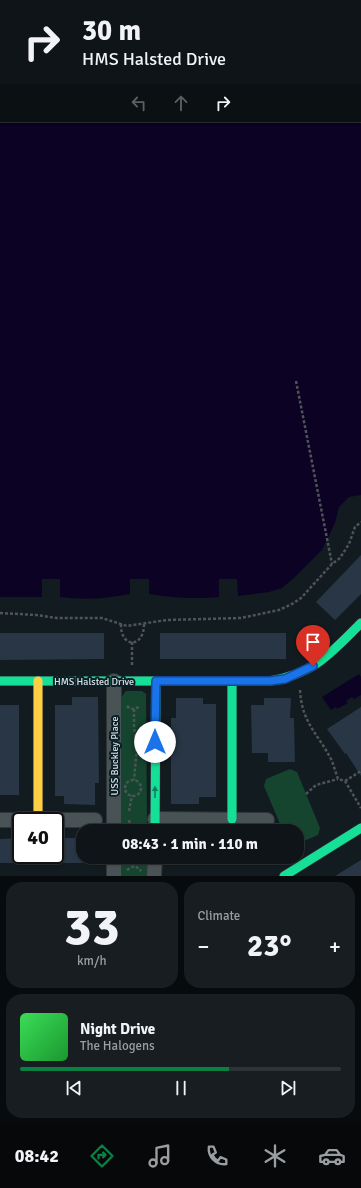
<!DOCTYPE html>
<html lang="en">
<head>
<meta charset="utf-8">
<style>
  :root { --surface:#0e1417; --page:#171d20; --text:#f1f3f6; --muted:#9b9ea1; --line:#2e3336; --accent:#0b8043 }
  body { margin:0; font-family:Signika,sans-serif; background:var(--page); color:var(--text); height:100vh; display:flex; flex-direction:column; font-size:15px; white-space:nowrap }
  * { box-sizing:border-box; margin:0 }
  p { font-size:13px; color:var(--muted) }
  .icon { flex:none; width:22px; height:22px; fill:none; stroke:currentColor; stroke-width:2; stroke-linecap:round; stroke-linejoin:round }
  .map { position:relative; height:876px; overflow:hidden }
  .side { display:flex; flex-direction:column; gap:6px; padding:6px; background:#080b0d; flex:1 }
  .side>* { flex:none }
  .banner { position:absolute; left:0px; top:0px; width:361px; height:122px; box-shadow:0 1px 3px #0004,0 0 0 1px var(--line); background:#0e1417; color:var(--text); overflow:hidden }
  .speed { position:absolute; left:12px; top:812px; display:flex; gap:8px; font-size:20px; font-weight:700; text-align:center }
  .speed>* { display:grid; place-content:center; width:52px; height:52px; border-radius:50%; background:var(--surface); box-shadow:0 1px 3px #0004,0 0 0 1px var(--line); line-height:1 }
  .speed .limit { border:2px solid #111; border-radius:6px; background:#fff; color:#111 }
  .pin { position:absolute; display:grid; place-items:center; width:34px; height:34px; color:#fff; margin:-41px -17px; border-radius:50% 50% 50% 0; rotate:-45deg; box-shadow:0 0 4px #0007 }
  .pin .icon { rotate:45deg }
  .me { position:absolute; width:44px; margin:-22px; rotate:0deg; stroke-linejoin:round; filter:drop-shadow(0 0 3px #0008) }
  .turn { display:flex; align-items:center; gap:14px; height:84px; padding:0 16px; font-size:18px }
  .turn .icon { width:52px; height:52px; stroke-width:2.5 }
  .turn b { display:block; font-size:28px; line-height:34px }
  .lanes { display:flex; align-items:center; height:38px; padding:0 16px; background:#0003; justify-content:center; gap:20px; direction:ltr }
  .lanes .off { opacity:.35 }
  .big { font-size:30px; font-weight:800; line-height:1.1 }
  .side .tile { flex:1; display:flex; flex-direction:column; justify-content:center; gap:6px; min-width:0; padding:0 14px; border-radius:16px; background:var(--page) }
  .side .dial { align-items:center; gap:0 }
  .dial b { font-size:52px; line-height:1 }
  .song { display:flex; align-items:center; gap:12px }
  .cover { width:48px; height:48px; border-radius:6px; background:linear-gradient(135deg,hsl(130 70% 55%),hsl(130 70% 35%)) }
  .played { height:4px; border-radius:2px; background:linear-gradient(90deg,var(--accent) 65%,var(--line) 65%) }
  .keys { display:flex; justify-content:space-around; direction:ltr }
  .heat { display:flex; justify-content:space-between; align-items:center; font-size:22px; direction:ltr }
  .side .tiles { flex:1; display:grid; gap:6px; grid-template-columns:1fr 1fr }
  .tile:last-child { grid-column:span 2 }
  .trip { position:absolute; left:76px; top:824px; width:228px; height:40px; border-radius:16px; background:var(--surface); box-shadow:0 1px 3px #0004,0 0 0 1px var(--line); font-weight:800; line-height:40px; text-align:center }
  .tabs { display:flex; height:64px; justify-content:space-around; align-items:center; background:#060809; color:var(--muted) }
  .tabs .icon { width:28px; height:28px }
  .tabs .active { color:var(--accent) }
  .tabs b { font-size:18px; color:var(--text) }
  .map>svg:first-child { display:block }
  .green { fill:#15452f }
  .water { fill:#0c0224; fill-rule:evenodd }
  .building { fill:#283645 }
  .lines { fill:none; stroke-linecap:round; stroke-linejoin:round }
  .street-casing { stroke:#2f3639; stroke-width:16 }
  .fast-casing { stroke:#2f3639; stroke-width:10 }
  .slow-casing { stroke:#2f3639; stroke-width:10 }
  .path { stroke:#4e5457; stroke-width:2.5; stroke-dasharray:3 2; stroke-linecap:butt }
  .street { stroke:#495255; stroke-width:14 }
  .fast { stroke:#16e098; stroke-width:9 }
  .slow { stroke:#ffcf43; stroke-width:9 }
  .oneway { fill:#117f5e }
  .route-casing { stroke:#114b97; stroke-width:10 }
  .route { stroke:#1a73e8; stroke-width:7 }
  .labels { text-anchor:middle; stroke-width:4; stroke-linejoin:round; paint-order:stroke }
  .street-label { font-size:10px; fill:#d5e1e5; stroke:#0c1e25 }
</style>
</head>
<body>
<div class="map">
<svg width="361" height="876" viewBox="0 0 361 876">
  <rect width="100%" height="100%" fill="#121b1f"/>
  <g class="green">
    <polygon points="126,691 142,691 146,694 147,831 120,831 120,699"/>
    <polygon points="290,769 297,772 320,828 318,835 297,844 297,831 283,831 264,786 266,779"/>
    <rect x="120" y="857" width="27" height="19"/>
  </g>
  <g class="water">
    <path d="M0,0H361V495L349,497L339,507L335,523L322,550L295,577L282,588L269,592L238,596L237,579H219V597C195,599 172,598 149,594V579H130V594C104,599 86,600 60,597V579H42V597H0ZM1,1H360V121H1Z"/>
    <polygon points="359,674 361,677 361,695 354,699 352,697 346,701 348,703 337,709 336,707 331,710 322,697"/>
  </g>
  <g class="building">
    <polygon points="361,555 361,594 335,620 316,602"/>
    <polygon points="0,633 104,633 104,659 0,660"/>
    <rect x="160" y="633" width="126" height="26"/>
    <polygon points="72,697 98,697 99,783 95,783 95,805 64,804 64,796 55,796 55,705 72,705"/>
    <polygon points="176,698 203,698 203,704 216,704 216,797 199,797 199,804 171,804 171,718 176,718"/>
    <polygon points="264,698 291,698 290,718 294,718 295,762 268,762 268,753 252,753 251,705 264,705"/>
    <rect x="0" y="705" width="19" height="90"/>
    <polygon points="361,707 361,776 346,753 345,754 327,729"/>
    <polygon points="21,838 21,863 0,863 0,839"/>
    <rect x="55" y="838" width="28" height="25"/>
    <polygon points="361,860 361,876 335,876"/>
  </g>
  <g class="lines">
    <defs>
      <g id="street">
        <polyline points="155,819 267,820"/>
        <polyline points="0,820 95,820"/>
        <polyline points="114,831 114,681"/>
        <polyline points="114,876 114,857"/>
        <polyline points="154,876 155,857"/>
      </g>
      <g id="fast">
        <path d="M0,681H270C314,674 331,653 361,623"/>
        <polyline points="232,681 232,819"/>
        <polyline points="155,831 156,681"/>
        <polyline points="284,876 361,828"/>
      </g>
      <polyline id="slow" points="38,681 38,820"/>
    </defs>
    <use href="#street" class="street-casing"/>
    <use href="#fast" class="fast-casing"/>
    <use href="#slow" class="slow-casing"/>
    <g class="path">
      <polyline points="296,381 332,564"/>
      <polyline points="0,613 36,615 57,618 102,618 127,626 167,620 241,618 279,610 292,604 301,598 332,564 340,558 349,544 355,527 361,522"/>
      <path d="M121,624C120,648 144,649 144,624"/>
      <polyline points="132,642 132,666"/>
      <path d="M300,690C302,724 318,733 332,761C334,767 336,773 338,779L345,781L361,808"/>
      <path d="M127,706C131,710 136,710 139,706"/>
      <polyline points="134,709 134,727 137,747 134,780"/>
      <circle cx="133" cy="788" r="8"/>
      <polyline points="345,781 361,771"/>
      <polyline points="306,794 316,785 338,779"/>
      <polyline points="129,811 132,795"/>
      <polyline points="129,820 131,831"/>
      <polyline points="134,857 134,866"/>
      <polyline points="127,870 134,866 138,868 141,871"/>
    </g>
    <use href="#street" class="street"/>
    <use href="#fast" class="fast"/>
    <use href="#slow" class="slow"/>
  </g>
  <defs><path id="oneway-solid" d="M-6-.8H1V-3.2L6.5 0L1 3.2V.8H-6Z"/></defs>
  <use class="oneway" href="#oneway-solid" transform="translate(155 792) rotate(-90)"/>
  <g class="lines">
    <defs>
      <polyline id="route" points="155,742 156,681 270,681 285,679 313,666"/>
    </defs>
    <use href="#route" class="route-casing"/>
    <use href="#route" class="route"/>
  </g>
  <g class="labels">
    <g class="street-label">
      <text x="94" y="685">HMS Halsted Drive</text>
      <text transform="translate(114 756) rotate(-90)" y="4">USS Buckley Place</text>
    </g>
  </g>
</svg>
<div class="speed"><div class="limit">40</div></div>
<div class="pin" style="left:313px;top:666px;background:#d93025"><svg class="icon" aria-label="arrive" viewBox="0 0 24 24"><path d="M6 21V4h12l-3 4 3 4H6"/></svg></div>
<svg class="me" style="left:155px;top:742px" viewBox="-20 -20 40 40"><circle r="19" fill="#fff"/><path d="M0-13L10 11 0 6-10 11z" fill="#1a73e8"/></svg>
<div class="trip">08:43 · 1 min · 110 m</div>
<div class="banner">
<div class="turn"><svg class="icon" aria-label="right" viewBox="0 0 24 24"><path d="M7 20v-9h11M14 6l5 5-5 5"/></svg><div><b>30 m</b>HMS Halsted Drive</div></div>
<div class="lanes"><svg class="icon off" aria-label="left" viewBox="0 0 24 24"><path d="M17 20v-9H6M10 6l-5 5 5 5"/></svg><svg class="icon off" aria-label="ahead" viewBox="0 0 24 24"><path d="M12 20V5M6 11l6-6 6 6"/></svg><svg class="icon" aria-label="right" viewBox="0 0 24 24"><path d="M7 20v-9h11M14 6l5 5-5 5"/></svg></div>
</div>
</div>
<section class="side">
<div class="tiles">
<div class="tile dial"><b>33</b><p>km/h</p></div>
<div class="tile"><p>Climate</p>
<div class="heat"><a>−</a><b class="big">23°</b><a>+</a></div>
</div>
<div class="tile">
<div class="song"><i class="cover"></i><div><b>Night Drive</b><p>The Halogens</p></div></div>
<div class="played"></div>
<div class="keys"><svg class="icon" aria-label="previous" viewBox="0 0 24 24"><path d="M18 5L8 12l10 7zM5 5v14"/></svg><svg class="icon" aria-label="pause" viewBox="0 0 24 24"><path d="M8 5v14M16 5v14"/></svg><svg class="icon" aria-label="next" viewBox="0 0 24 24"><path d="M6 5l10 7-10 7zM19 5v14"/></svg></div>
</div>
</div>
</section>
<nav class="tabs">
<b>08:42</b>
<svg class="icon active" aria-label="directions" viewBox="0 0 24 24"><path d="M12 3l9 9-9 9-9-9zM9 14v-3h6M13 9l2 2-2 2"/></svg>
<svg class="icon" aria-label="music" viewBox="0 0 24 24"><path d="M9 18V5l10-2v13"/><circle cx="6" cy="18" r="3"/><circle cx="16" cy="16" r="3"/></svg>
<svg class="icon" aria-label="phone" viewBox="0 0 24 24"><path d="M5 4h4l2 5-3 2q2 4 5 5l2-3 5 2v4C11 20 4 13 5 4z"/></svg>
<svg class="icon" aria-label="climate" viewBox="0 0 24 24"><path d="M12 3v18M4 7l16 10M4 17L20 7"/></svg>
<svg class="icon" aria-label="car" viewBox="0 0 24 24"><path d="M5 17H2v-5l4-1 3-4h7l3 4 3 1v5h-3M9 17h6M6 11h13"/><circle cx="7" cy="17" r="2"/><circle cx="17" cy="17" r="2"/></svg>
</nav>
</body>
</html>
